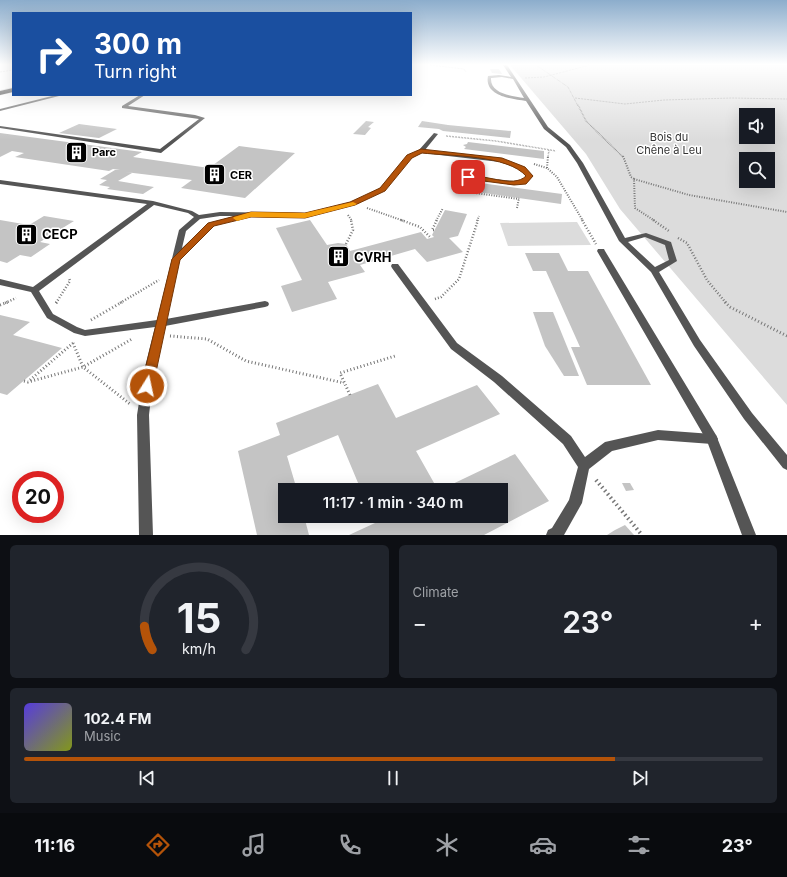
<!DOCTYPE html>
<html lang="en">
<head>
<meta charset="utf-8">
<style>
  :root { --surface:#171b24; --page:#20242c; --text:#f1f3f6; --muted:#9ea1a6; --line:#363941; --accent:#b45309 }
  body { margin:0; font-family:Inter,sans-serif; background:var(--page); color:var(--text); height:100vh; display:flex; flex-direction:column; font-size:15px; white-space:nowrap }
  * { box-sizing:border-box; margin:0 }
  p { font-size:13px; color:var(--muted) }
  .icon { flex:none; width:22px; height:22px; fill:none; stroke:currentColor; stroke-width:2; stroke-linecap:round; stroke-linejoin:round }
  .map { position:relative; height:535px; overflow:hidden }
  .sheet { display:flex; flex-direction:column; gap:10px; padding:10px; background:#0d0f14; flex:1 }
  .sheet>* { flex:none }
  .hud { position:absolute; left:12px; top:12px; width:400px; height:84px; border-radius:0px; box-shadow:0 4px 16px #0002; background:#1a4fa0; color:#fff; overflow:hidden }
  .fabs { position:absolute; left:739px; top:108px; display:grid; gap:8px }
  .fabs a { display:grid; place-items:center; width:36px; height:36px; border-radius:0px; background:var(--surface); box-shadow:0 4px 16px #0002; font-size:20px }
  .speed { position:absolute; left:12px; top:471px; display:flex; gap:8px; font-size:20px; font-weight:700; text-align:center }
  .speed>* { display:grid; place-content:center; width:52px; height:52px; border-radius:50%; background:var(--surface); box-shadow:0 4px 16px #0002; line-height:1 }
  .speed .limit { border:6px solid #d22; background:#fff; color:#111 }
  .pin { position:absolute; display:grid; place-items:center; width:34px; height:34px; color:#fff; margin:-17px; border-radius:8px; box-shadow:0 2px 6px #0006 }
  .me { position:absolute; width:44px; margin:-22px; rotate:10deg; stroke-linejoin:round; filter:drop-shadow(0 0 3px #0008) }
  .turn { display:flex; align-items:center; gap:14px; height:84px; padding:0 16px; font-size:18px }
  .turn .icon { width:52px; height:52px; stroke-width:2.5 }
  .turn b { display:block; font-size:28px; line-height:34px }
  .big { font-size:30px; font-weight:600; line-height:1.1 }
  .sheet .widget { flex:1; display:flex; flex-direction:column; justify-content:center; gap:6px; min-width:0; padding:0 14px; border-radius:6px; background:var(--page) }
  .sheet .dial { align-items:center; gap:0 }
  .dial svg { height:104px; overflow:visible; fill:none; stroke:var(--line); stroke-width:7; stroke-linecap:round; text-anchor:middle }
  .dial text { fill:var(--text); stroke:none }
  .song { display:flex; align-items:center; gap:12px }
  .cover { width:48px; height:48px; border-radius:6px; background:linear-gradient(135deg,hsl(250 70% 55%),hsl(70 70% 35%)) }
  .played { height:4px; border-radius:2px; background:linear-gradient(90deg,var(--accent) 80%,var(--line) 80%) }
  .keys { display:flex; justify-content:space-around; direction:ltr }
  .heat { display:flex; justify-content:space-between; align-items:center; font-size:22px; direction:ltr }
  .sheet .tiles { flex:1; display:grid; gap:10px; grid-template-columns:1fr 1fr }
  .widget:last-child { grid-column:span 2 }
  .trip { position:absolute; left:278px; top:483px; width:230px; height:40px; border-radius:0px; background:var(--surface); box-shadow:0 4px 16px #0002; font-weight:600; line-height:40px; text-align:center }
  .dock { display:flex; height:64px; justify-content:space-around; align-items:center; background:#090b0e; color:var(--muted) }
  .dock .icon { width:28px; height:28px }
  .dock .selected { color:var(--accent) }
  .dock b { font-size:18px; color:var(--text) }
  .map>svg:first-child { display:block }
  .green { fill:#dcdcdc; fill-rule:evenodd }
  .building { fill:#c4c4c4 }
  .lines { fill:none; stroke-linecap:round; stroke-linejoin:round }
  .trunk-casing { stroke:#dbdbdb; stroke-width:1 }
  .path-far5 { stroke:#777; stroke-width:1; stroke-dasharray:0.5 1; stroke-linecap:butt }
  .path-far4 { stroke:#777; stroke-width:1.5; stroke-dasharray:0.5 1; stroke-linecap:butt }
  .path-far3 { stroke:#777; stroke-width:2; stroke-dasharray:1 1.5; stroke-linecap:butt }
  .path-far2 { stroke:#777; stroke-width:2.5; stroke-dasharray:1 2; stroke-linecap:butt }
  .path-far1 { stroke:#777; stroke-width:3; stroke-dasharray:1 2.5; stroke-linecap:butt }
  .path { stroke:#777; stroke-width:4; stroke-dasharray:1.5 3; stroke-linecap:butt }
  .service { fill:#555; fill-rule:evenodd }
  .minor { fill:#555; fill-rule:evenodd }
  .trunk { fill:#000; fill-rule:evenodd }
  .route { fill:#b45309; stroke:#753606 }
  .slow { fill:#f59e0b }
  .labels { text-anchor:middle; stroke-width:3; stroke-linejoin:round; paint-order:stroke }
  .far-park-label { font-size:11px; fill:#333; stroke:#fff }
  .far-poi-label { font-size:11px; font-weight:bold; fill:#000; stroke:#fff; text-anchor:start }
  .poi-label { font-size:13px; font-weight:bold; fill:#000; stroke:#fff; text-anchor:start }
</style>
</head>
<body>
<div class="map">
<svg width="787" height="535" viewBox="0 0 787 535">
  <rect width="100%" height="100%" fill="#fff"/>
  <g class="green">
    <path d="M510,65H787V405L620,209L586,154ZM746,115H768V137H746ZM746,159H768V181H746Z"/>
    <polygon points="577,222 591,245 508,246 500,223"/>
  </g>
  <g class="building">
    <polygon points="490,69 499,69 502,74 492,73"/>
    <polygon points="366,121 374,122 368,127 371,128 365,135 353,134"/>
    <polygon points="422,121 448,125 511,131 510,138 443,131 439,129 418,127"/>
    <polygon points="79,124 117,129 99,138 59,133"/>
    <polygon points="0,133 142,152 133,157 209,168 239,146 295,153 245,198 181,188 192,180 125,172 132,173 118,181 154,187 143,194 107,189 110,187 99,185 107,180 100,179 115,170 120,170 113,169 109,171 15,157 24,153 12,151 0,157"/>
    <polygon points="468,142 544,151 544,159 464,149 466,147 463,145 467,144"/>
    <polygon points="480,183 562,194 561,204 477,192"/>
    <polygon points="445,210 467,214 458,236 449,238 463,252 427,262 415,249 360,265 365,272 328,282 337,299 292,312 281,286 302,280 276,228 310,220 327,245 338,243 346,244 350,251 421,232 427,239 434,237 432,235"/>
    <polygon points="44,216 74,221 40,242 50,244 31,257 20,255 7,263 0,261 0,220 29,225"/>
    <polygon points="525,253 559,253 568,271 588,271 651,385 587,385 571,347 580,347 546,271 533,271"/>
    <polygon points="533,312 553,312 579,376 564,376 545,346"/>
    <polygon points="0,315 30,322 13,335 62,348 7,395 0,393"/>
    <polygon points="378,384 396,418 477,385 500,414 416,451 438,490 361,490 338,435 287,456 297,490 285,490 285,516 304,516 309,535 257,535 238,451 280,435 276,423"/>
    <polygon points="515,454 549,501 484,535 349,535 375,523 372,516 501,516 501,490 440,490"/>
    <polygon points="622,483 630,483 634,490 626,491"/>
    <polygon points="625,525 634,535 607,535 615,530"/>
  </g>
  <g class="lines">
    <defs>
      <polygon id="trunk" points="13,88 13,92 0,95 0,91"/>
    </defs>
    <use href="#trunk" class="trunk-casing"/>
    <g class="path-far5">
      <polyline points="430,65 464,69 466,72"/>
      <polyline points="536,65 568,87 578,106"/>
      <polyline points="0,72 13,70"/>
      <polyline points="525,78 544,77 590,65"/>
      <polyline points="575,98 625,104 664,100 732,98 787,99"/>
    </g>
    <g class="path-far4">
      <polyline points="578,105 586,121 623,157"/>
      <polyline points="446,136 496,141 556,151"/>
      <polyline points="548,157 549,150"/>
    </g>
    <g class="path-far3">
      <polyline points="623,156 631,177 634,179 635,208 655,221"/>
      <polyline points="534,164 547,168 557,177 583,221"/>
      <polyline points="547,168 548,156"/>
      <polyline points="634,179 689,195 787,212"/>
      <polyline points="476,187 475,193 519,199"/>
      <polyline points="367,208 404,221"/>
      <polyline points="517,208 519,198"/>
      <polyline points="348,215 352,221"/>
      <polyline points="436,221 443,208"/>
      <polyline points="477,221 479,216"/>
    </g>
    <g class="path-far2">
      <polyline points="401,220 420,227 431,238"/>
      <polyline points="582,220 596,244"/>
      <polyline points="653,220 669,231"/>
      <polyline points="434,230 432,230 437,220"/>
      <polyline points="678,238 687,243 707,280 726,303"/>
      <polyline points="346,244 353,230 351,220"/>
      <polyline points="435,299 441,297 459,279 478,220"/>
      <polyline points="5,303 16,298"/>
      <polyline points="56,303 70,281 69,278"/>
      <polyline points="120,303 159,280"/>
    </g>
    <g class="path-far1">
      <polyline points="725,302 730,307 787,336"/>
      <polyline points="56,303 57,302"/>
      <polyline points="0,305 8,302"/>
      <polyline points="91,320 122,302"/>
      <polyline points="170,336 207,339 246,361 344,383"/>
      <polyline points="73,343 83,367 130,404"/>
      <polyline points="30,380 73,343"/>
      <polyline points="24,381 28,382 83,367 132,339"/>
      <polyline points="350,395 340,373 395,356"/>
    </g>
    <polyline class="path" points="596,480 642,535"/>
    <g class="service">
      <path d="M503,65H507L548,127L570,145L583,163L625,238L646,233L671,242L677,261L659,272L700,340L752,413L787,455V470L783,468L744,419L694,346L651,272L619,241L577,163L566,147L544,129L526,101C512,99 484,96 488,76L499,75L511,77ZM502,77L513,79L524,98C512,96 490,94 491,78ZM645,237L665,245L669,260L655,267L628,242Z"/>
      <polygon points="56,95 63,95 0,111 0,109"/>
      <polygon points="140,95 145,95 128,106 195,115 205,118 161,153 0,128 0,126 160,149 199,119 122,108 122,106"/>
      <path d="M434,133L438,134L425,150L501,158L524,167L533,176L526,183L513,185L458,177L455,175L456,174L513,181L522,180L527,176L520,169L500,162L422,153L411,158L384,190L355,205L305,217L243,216L242,218L213,226L180,260L166,319L265,301L268,302L269,304L268,306L265,307L165,326L154,371L149,415L153,535H139L137,415L144,371L155,327L85,336L74,333L47,318L31,292L0,285V279L33,287L147,204L0,184V180L153,201L192,211L199,215L220,212L305,213L351,203L380,188L407,156L419,150ZM154,205L188,213L194,217L179,230L157,320L85,330L77,327L53,314L39,291ZM220,216H235L209,223L182,248L186,231L200,219Z"/>
      <polygon points="392,264 398,264 457,343 502,376 571,436 585,457 605,442 658,430 712,434 716,435 718,439 716,443 712,444 658,440 612,451 589,469 582,503 564,535 546,535 548,530 552,528 569,500 578,467 563,444 494,382 451,349 392,268 391,266"/>
    </g>
    <polygon class="minor" points="598,249 604,249 605,251 716,435 756,535 742,535 707,441 597,251"/>
    <use href="#trunk" class="trunk"/>
  </g>
  <linearGradient id="sky" x2="0" y2="1"><stop stop-color="#8cadcc"/><stop offset="0.46" stop-color="#fff"/><stop offset="1" stop-color="#fff" stop-opacity="0"/></linearGradient>
  <rect width="787" height="140" fill="url(#sky)"/>
  <path class="route" d="M421,149L502,158L525,167L533,176L526,184L514,185L468,179L465,177L466,176C483,173 513,189 526,176C508,155 450,156 422,153L412,158L385,191L355,205L305,218L251,217L214,226L180,260L153,386L152,389L147,390L143,389L141,386L172,259L208,223L251,212L305,213L350,202L380,188L407,155Z"/>
  <polygon class="slow" points="353,202 357,204 355,205 305,218 251,217 237,221 233,218 234,217 251,212 305,213"/>
  <defs>
    <symbol id="building-square" viewBox="-11 -11 22 22"><rect x="-9" y="-9" width="18" height="18" rx="4" fill="#000" stroke="#fff"/><path d="M-4-6H4V6H1V3H-1V6H-4ZM-2.5-4.3h1.7v1.8h-1.7ZM.8-4.3h1.7v1.8H.8ZM-2.5-1h1.7V.8h-1.7ZM.8-1h1.7V.8H.8Z" fill="#fff"/></symbol>
  </defs>
  <g fill-rule="evenodd">
    <use href="#building-square" x="64" y="140" width="25" height="25"/>
    <use href="#building-square" x="202" y="162" width="25" height="25"/>
    <use href="#building-square" x="14" y="222" width="25" height="25"/>
    <use href="#building-square" x="326" y="244" width="25" height="25"/>
  </g>
  <g class="labels">
    <g class="far-park-label">
      <text x="669" y="141">Bois du<tspan x="669" dy="13">Chêne à Leu</tspan></text>
    </g>
    <g class="far-poi-label">
      <text x="92" y="156">Parc</text>
      <text x="230" y="179">CER</text>
    </g>
    <g class="poi-label">
      <text x="42" y="239">CECP</text>
      <text x="354" y="262">CVRH</text>
    </g>
  </g>
</svg>
<div class="fabs">
<a><svg class="icon" aria-label="sound" viewBox="0 0 24 24"><path d="M4 9h4l5-4v14l-5-4H4zM17 9q2 3 0 6"/></svg></a>
<a><svg class="icon" aria-label="search" viewBox="0 0 24 24"><circle cx="10" cy="10" r="6"/><path d="M15 15l6 6"/></svg></a>
</div>
<div class="speed"><div class="limit">20</div></div>
<div class="pin" style="left:468px;top:177px;background:#d93025"><svg class="icon" aria-label="arrive" viewBox="0 0 24 24"><path d="M6 21V4h12l-3 4 3 4H6"/></svg></div>
<svg class="me" style="left:147px;top:386px" viewBox="-20 -20 40 40"><circle r="17" fill="#b45309" stroke="#fff" stroke-width="3"/><path d="M0-11L8 9 0 5-8 9z" fill="#fff"/></svg>
<div class="trip">11:17 · 1 min · 340 m</div>
<div class="hud">
<div class="turn"><svg class="icon" aria-label="right" viewBox="0 0 24 24"><path d="M7 20v-9h11M14 6l5 5-5 5"/></svg><div><b>300 m</b>Turn right</div></div>
</div>
</div>
<section class="sheet">
<div class="tiles">
<div class="widget dial"><svg viewBox="0 0 100 80">
<path d="M14 69A42 42 0 1 1 86 69"/>
<path d="M14 69A42 42 0 0 1 8 51" stroke="#b45309"/>
<text x="50" y="56" font-size="32" font-weight="700">15</text>
<text x="50" y="72" font-size="11">km/h</text>
</svg></div>
<div class="widget"><p>Climate</p>
<div class="heat"><a>−</a><b class="big">23°</b><a>+</a></div>
</div>
<div class="widget">
<div class="song"><i class="cover"></i><div><b>102.4 FM</b><p>Music</p></div></div>
<div class="played"></div>
<div class="keys"><svg class="icon" aria-label="previous" viewBox="0 0 24 24"><path d="M18 5L8 12l10 7zM5 5v14"/></svg><svg class="icon" aria-label="pause" viewBox="0 0 24 24"><path d="M8 5v14M16 5v14"/></svg><svg class="icon" aria-label="next" viewBox="0 0 24 24"><path d="M6 5l10 7-10 7zM19 5v14"/></svg></div>
</div>
</div>
</section>
<nav class="dock">
<b>11:16</b>
<svg class="icon selected" aria-label="directions" viewBox="0 0 24 24"><path d="M12 3l9 9-9 9-9-9zM9 14v-3h6M13 9l2 2-2 2"/></svg>
<svg class="icon" aria-label="music" viewBox="0 0 24 24"><path d="M9 18V5l10-2v13"/><circle cx="6" cy="18" r="3"/><circle cx="16" cy="16" r="3"/></svg>
<svg class="icon" aria-label="phone" viewBox="0 0 24 24"><path d="M5 4h4l2 5-3 2q2 4 5 5l2-3 5 2v4C11 20 4 13 5 4z"/></svg>
<svg class="icon" aria-label="climate" viewBox="0 0 24 24"><path d="M12 3v18M4 7l16 10M4 17L20 7"/></svg>
<svg class="icon" aria-label="car" viewBox="0 0 24 24"><path d="M5 17H2v-5l4-1 3-4h7l3 4 3 1v5h-3M9 17h6M6 11h13"/><circle cx="7" cy="17" r="2"/><circle cx="17" cy="17" r="2"/></svg>
<svg class="icon" aria-label="filters" viewBox="0 0 24 24"><path d="M4 7h16M4 17h16"/><circle cx="9" cy="7" r="2"/><circle cx="15" cy="17" r="2"/></svg>
<b>23°</b>
</nav>
</body>
</html>
